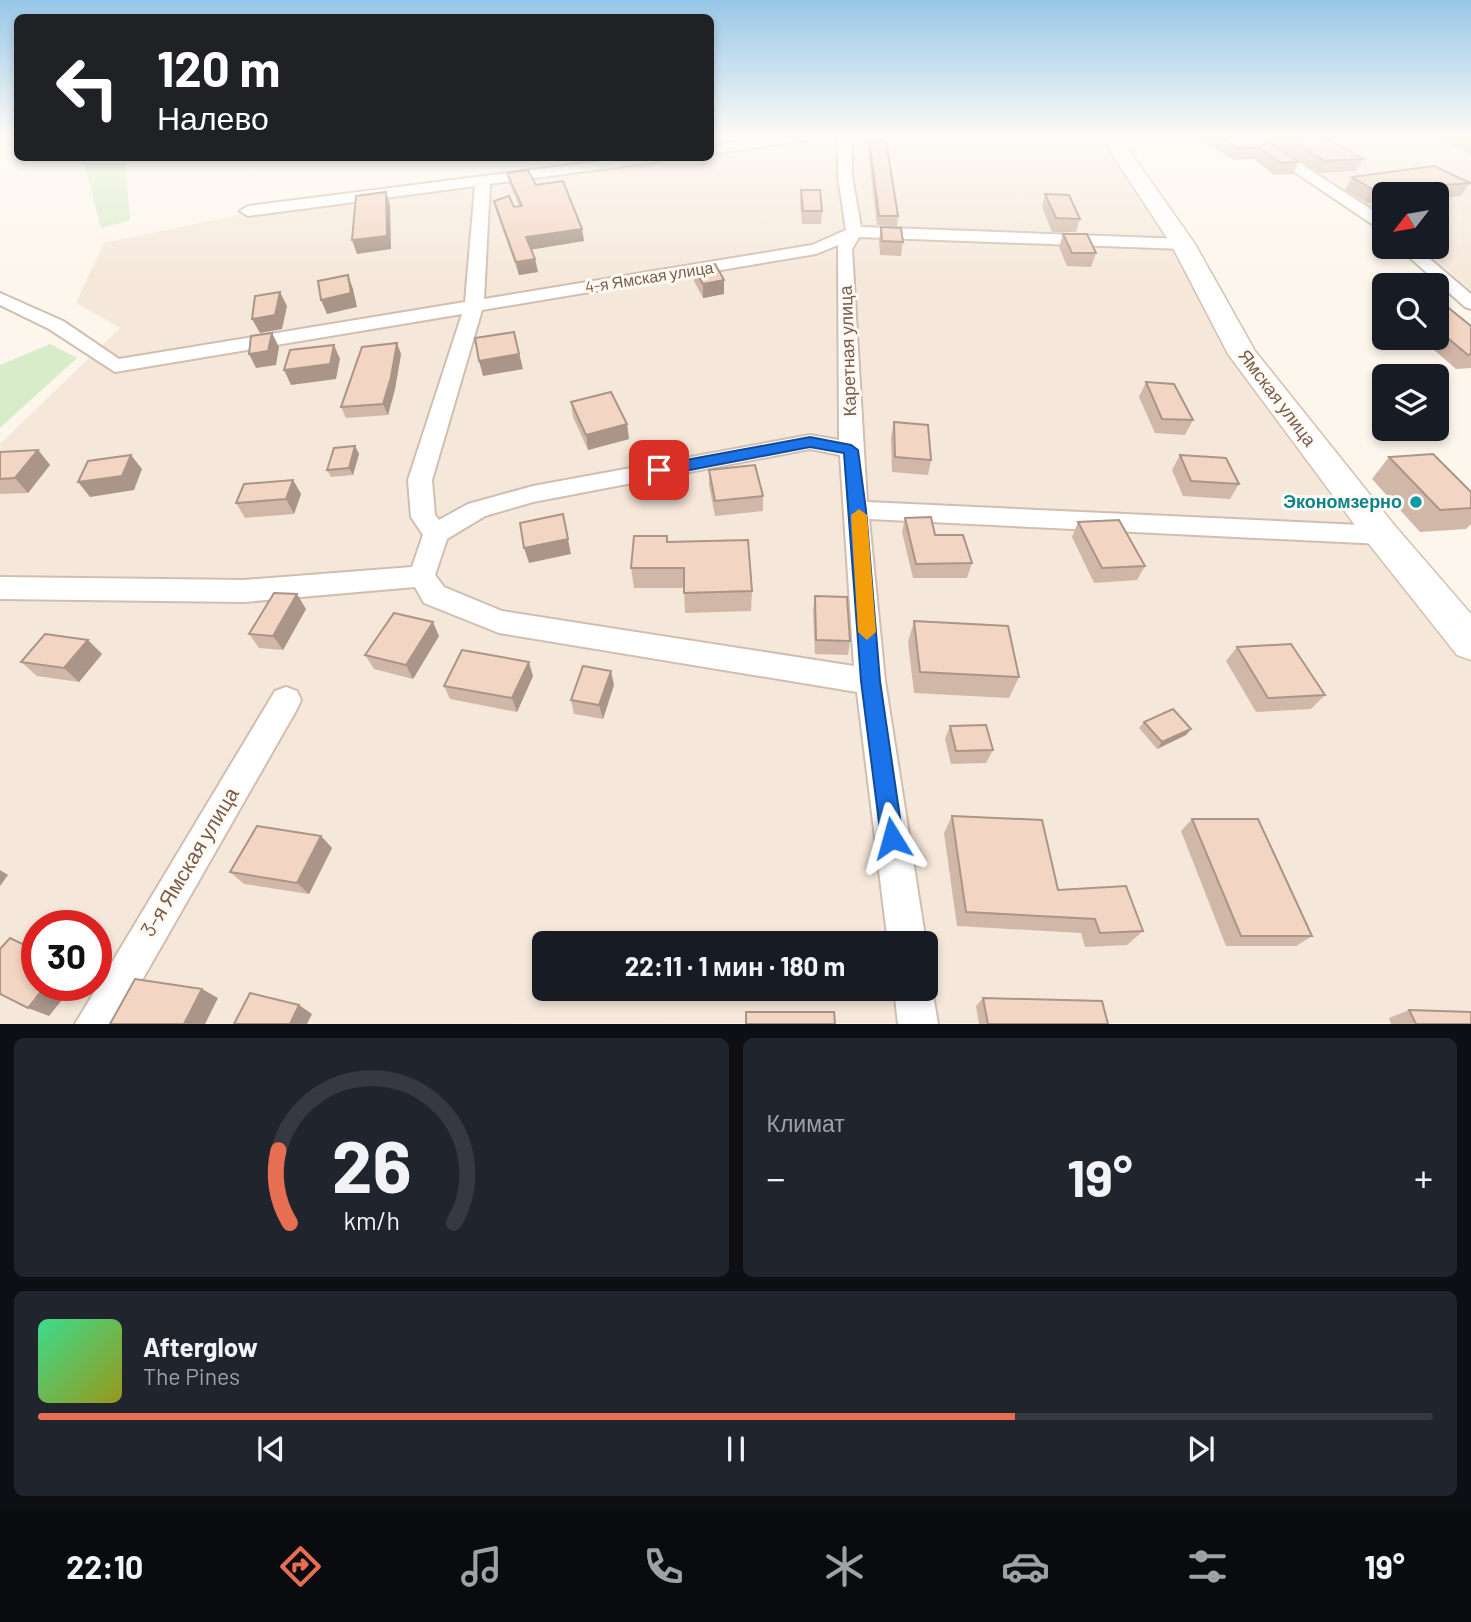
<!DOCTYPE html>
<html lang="ru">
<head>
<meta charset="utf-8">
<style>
  :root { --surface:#171b24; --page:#20242c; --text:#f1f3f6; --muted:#9ea1a6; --line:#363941; --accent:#e76f51 }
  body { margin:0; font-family:Barlow,sans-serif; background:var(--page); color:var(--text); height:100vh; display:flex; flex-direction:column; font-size:26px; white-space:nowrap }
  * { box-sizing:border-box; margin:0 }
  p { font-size:23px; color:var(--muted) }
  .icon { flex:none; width:38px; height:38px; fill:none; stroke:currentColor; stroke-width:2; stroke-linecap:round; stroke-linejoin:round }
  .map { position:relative; height:1024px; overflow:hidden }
  .sheet { display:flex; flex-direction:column; gap:14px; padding:14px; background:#0d0f14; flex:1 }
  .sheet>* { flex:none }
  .guide { position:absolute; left:14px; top:14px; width:700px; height:147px; border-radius:10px; box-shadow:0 4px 10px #0003; background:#202124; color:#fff; overflow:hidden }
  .needle { width:46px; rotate:239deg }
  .tools { position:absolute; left:1372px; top:182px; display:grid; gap:14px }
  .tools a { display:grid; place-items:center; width:77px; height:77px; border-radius:10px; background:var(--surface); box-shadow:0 4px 10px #0003; font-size:35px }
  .speed { position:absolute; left:21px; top:910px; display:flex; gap:14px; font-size:35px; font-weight:700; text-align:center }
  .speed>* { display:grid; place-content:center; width:91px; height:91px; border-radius:50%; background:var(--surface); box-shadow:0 4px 10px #0003; line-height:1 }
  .speed .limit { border:10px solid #d22; background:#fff; color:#111 }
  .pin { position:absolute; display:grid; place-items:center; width:60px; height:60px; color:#fff; margin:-30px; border-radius:14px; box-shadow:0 4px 10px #0006 }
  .me { position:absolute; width:77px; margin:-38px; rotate:352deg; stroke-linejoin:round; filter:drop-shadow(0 0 5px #0008) }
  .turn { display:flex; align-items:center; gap:24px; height:147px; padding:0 28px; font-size:32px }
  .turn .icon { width:91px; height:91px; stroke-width:2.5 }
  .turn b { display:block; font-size:49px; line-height:60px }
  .big { font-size:52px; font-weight:700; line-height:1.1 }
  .sheet .card { flex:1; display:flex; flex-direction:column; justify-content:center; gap:10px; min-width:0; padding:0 24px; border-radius:10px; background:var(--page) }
  .sheet .dial { align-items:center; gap:0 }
  .dial svg { height:182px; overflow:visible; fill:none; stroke:var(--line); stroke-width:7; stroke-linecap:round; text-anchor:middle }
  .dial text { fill:var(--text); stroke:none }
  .song { display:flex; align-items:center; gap:21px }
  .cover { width:84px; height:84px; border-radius:10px; background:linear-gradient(135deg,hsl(150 70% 55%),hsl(60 70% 35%)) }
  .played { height:7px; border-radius:4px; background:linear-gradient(90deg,var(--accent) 70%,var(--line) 70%) }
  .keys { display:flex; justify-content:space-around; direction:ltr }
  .heat { display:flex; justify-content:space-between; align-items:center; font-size:38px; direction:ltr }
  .sheet .tiles { flex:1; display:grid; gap:14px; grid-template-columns:1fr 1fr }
  .card:last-child { grid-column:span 2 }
  .trip { position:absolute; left:532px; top:931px; width:406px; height:70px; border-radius:10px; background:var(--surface); box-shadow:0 4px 10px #0003; font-weight:700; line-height:70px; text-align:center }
  .dock { display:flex; height:112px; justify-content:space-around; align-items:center; background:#090b0e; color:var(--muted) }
  .dock .icon { width:49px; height:49px }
  .dock .active { color:var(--accent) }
  .dock b { font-size:32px; color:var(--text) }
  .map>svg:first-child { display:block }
  .residential { fill:#f5e8da; fill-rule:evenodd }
  .green { fill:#d8ecc9 }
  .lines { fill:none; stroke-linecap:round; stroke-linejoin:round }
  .street-casing { stroke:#d1beb0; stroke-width:4 }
  .secondary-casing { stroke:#d6c0b0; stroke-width:3 }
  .street { fill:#fff; fill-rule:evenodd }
  .secondary { fill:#fff; fill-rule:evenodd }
  .wall { fill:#d1b7a8 }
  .shaded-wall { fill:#aa9588 }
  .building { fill:#f3d5c3; stroke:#aa9588; stroke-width:2 }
  .route { fill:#1a73e8; stroke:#114b97; stroke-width:2 }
  .slow { fill:#f59e0b }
  .culture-dot { fill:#0f9aa8; stroke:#fffaf3; stroke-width:2.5 }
  .labels { text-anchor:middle; stroke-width:6; stroke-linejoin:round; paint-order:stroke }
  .far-street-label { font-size:16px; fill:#7a5c4d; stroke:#fffaf3 }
  .street-label { font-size:18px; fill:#7a5c4d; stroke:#fffaf3 }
  .culture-label { font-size:18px; font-weight:bold; fill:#0d838f; stroke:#fffaf3; text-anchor:end }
  .near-street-label { font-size:21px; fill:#7a5c4d; stroke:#fffaf3 }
</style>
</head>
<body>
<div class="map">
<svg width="1471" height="1024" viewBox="0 0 1471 1024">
  <rect width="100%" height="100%" fill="#fdf6ec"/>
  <g class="residential">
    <path d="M813,136H1107L1132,172L1232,357L1471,650V1023L0,1024V444L120,328L76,303L104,243L239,215L664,158H710L711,151ZM37,926H96V985H37ZM544,943H926V989H544Z"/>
    <polygon points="1258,136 1471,136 1471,290 1421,247 1437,247 1437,194 1384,194 1384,216"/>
  </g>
  <g class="green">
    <polygon points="88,158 125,158 130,220 101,228 84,162"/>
    <polygon points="50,344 77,358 0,428 0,365"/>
  </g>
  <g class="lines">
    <defs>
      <g id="street">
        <polygon points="778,136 814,136 807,140 710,154 710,146"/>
        <path d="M838,136H852V177L861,227L1183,239L1191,244L1183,249L859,237L852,249L867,502L1382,526L1391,528L1395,535L1391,542L1382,544L869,519L885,681L926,943H888L857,692L499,633L424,603L415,587L244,602L0,599V577L244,580L412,567L423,535L411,517L408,480L462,314L115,372L49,329L0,305V293L63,321L119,359L465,302L475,186L248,216L240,211L248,206L626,158H662L655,162L490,184L484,299L812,245L846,230L838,177ZM838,245L839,440L810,435L533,486L468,504L439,520L435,515L432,480L482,310L816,254ZM810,449L840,455L854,666L502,611L444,587L435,575L447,539L485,516L533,502Z"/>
        <polygon points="1241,136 1257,136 1377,213 1384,219 1384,232"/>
        <polygon points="1398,247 1416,247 1471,294 1471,309 1465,307"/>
        <polygon points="286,687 297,691 301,700 297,709 117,1024 75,1024 275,691"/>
        <polygon points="926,975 932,989 938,1024 898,1024 894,989 926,989"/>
      </g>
      <polygon id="secondary" points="1100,136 1119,136 1195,244 1255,351 1395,526 1471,614 1471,660 1457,655 1369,544 1228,354 1171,244"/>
    </defs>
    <use href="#street" class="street-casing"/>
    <use href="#secondary" class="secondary-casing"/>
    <use href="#street" class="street"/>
    <use href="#secondary" class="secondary"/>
  </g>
  <g class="wall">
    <polygon points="1195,136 1260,136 1299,162 1293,174 1274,175 1254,159 1233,160"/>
    <polygon points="1261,136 1322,136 1363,159 1356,171 1319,173"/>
    <polygon points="1445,136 1471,136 1471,155 1442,141"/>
    <polygon points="869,140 898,216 897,226 877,225 868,149"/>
    <polygon points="507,173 536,185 582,229 584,241 531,249 535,259 538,272 519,275 497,214 494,201 514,207 519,206 510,185"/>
    <polygon points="1352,177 1470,183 1461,196 1437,198 1437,194 1384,194 1384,202 1367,203 1345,190"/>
    <polygon points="801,190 822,211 821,224 802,224 800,203"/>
    <polygon points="1045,194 1080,219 1076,232 1052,232 1042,207"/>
    <polygon points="881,227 903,242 901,256 880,255 879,240"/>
    <polygon points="1063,234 1096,253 1091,267 1067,266 1059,247"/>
    <polygon points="693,267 724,280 724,294 703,298 694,281"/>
    <polygon points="1437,301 1471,326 1471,368 1456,369 1420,338 1437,338"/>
    <polygon points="401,354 395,389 388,415 346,418 341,407"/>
    <polygon points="1146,382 1193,420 1185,435 1155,433 1139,397"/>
    <polygon points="571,402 627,424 629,439 588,450 573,417"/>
    <polygon points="894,422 931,460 928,475 892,472 891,437"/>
    <polygon points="355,446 359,454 353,475 331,477 327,470"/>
    <polygon points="38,450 50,465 28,493 0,494 0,452"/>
    <polygon points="1180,455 1239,484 1230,499 1183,496 1172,470"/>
    <polygon points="1389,457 1471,492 1471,524 1466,529 1420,532 1372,479"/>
    <polygon points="709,470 763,496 763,511 715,516 709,485"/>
    <polygon points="293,480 301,494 294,514 245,518 236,503"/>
    <polygon points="905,518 935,535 972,563 967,578 913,578 902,532"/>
    <polygon points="1078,522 1145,566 1137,580 1094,583 1072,537"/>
    <polygon points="667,536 668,542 752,591 751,611 685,613 684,588 634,588 631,568"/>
    <polygon points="815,596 850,641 848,655 815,654 813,610"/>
    <polygon points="306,609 283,650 259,648 249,634"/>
    <polygon points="914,621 1019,677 1009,698 914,693 908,642"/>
    <polygon points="439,636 413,679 374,669 365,655"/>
    <polygon points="1237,647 1325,695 1311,709 1256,712 1226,661"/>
    <polygon points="102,654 79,682 37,676 21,662"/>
    <polygon points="533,676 517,712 450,699 444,686"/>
    <polygon points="614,685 603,719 574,714 571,700"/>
    <polygon points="1144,722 1186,735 1157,749 1139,728"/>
    <polygon points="950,726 993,750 986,763 951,764 945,739"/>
    <polygon points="952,816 1058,890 1143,931 1127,945 1085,947 1081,933 957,926 944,833"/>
    <polygon points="1192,819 1312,936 1296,946 1226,946 1181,831"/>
    <polygon points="321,836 332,848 309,894 244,884 230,872"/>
    <polygon points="983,998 1108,1024 979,1024 976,1006"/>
    <polygon points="1409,1010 1471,1024 1391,1024 1389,1018"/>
  </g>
  <g class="shaded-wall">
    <polygon points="386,192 390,205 391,249 357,254 352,240"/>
    <polygon points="582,229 584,241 529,250 526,237"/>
    <polygon points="535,259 538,272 519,275 516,262"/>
    <polygon points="348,275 353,289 357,307 327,314 321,300"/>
    <polygon points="724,280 724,294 703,298 703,284"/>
    <polygon points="280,292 287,306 282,329 260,333 252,319"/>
    <polygon points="514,332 523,369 483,376 479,361"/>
    <polygon points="272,333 279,347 276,365 256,368 249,354"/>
    <polygon points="397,343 401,354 395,389 388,415 383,404"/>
    <polygon points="334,345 340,359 336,379 291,385 284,370"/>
    <polygon points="627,424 629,439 588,450 586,435"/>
    <polygon points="355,446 359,454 353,475 349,468"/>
    <polygon points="38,450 50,465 28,493 15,478"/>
    <polygon points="131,455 142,469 134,490 90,497 78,482"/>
    <polygon points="293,480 301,494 294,514 286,499"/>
    <polygon points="568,539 571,554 529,563 524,548"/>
    <polygon points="297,594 306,609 283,650 273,636"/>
    <polygon points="433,622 439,636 413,679 406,665"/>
    <polygon points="88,640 102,654 79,682 64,668"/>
    <polygon points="529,662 533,676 517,712 512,698"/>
    <polygon points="611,671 614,685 603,719 599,705"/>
    <polygon points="1191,729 1186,735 1157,749 1162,742"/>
    <polygon points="321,836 332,848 309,894 297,883"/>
    <polygon points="0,870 8,875 0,886"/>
    <polygon points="46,985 74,985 49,1016 28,1008"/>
    <polygon points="202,989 218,998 205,1024 184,1024"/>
    <polygon points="299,1005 312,1014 307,1024 290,1024"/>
  </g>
  <g class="building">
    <polygon points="1219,136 1260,136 1299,162 1280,163 1259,147 1238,148"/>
    <polygon points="1285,136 1322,136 1363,159 1325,161"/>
    <polygon points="869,140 886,141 898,216 879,216"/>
    <polygon points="1434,166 1470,183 1374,190 1352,177"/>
    <polygon points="528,170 536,185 563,181 582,229 526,237 535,259 516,262 494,201 509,196 514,207 522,206 507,173"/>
    <polygon points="801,190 820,190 822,211 803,211"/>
    <polygon points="386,192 387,236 352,240 356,196"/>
    <polygon points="1045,194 1069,195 1080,219 1056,218"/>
    <polygon points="881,227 901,228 903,242 882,241"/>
    <polygon points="1063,234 1087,234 1096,253 1072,253"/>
    <polygon points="715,264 724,280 703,284 693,267"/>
    <polygon points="348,275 351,293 321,300 318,281"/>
    <polygon points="280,292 275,315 252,319 255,296"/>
    <polygon points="1437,301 1440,301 1471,326 1471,354 1468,355 1437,329"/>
    <polygon points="514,332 519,354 479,361 475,338"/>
    <polygon points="272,333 268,351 249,354 251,336"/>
    <polygon points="397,343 391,377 383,404 341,407 362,347"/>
    <polygon points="334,345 330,364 284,370 290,350"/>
    <polygon points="1146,382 1174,384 1193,420 1162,419"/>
    <polygon points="611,392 627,424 586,435 571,402"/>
    <polygon points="894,422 928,425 931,460 895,457"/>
    <polygon points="355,446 349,468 327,470 334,448"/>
    <polygon points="38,450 15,478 0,479 0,452"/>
    <polygon points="1433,454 1471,492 1471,508 1440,510 1389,457"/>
    <polygon points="131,455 122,476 78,482 88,461"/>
    <polygon points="1180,455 1226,458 1239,484 1191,481"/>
    <polygon points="755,465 763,496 715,501 709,470"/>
    <polygon points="293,480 286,499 236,503 244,484"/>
    <polygon points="563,514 568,539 524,548 520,523"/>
    <polygon points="931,517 935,535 963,535 972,563 916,564 905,518"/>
    <polygon points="1119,520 1145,566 1102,568 1078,522"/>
    <polygon points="634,536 667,536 667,542 748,540 752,591 684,593 684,568 631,568"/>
    <polygon points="274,593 297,594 273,636 249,634"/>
    <polygon points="815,596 847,597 850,641 816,640"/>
    <polygon points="394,613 433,622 406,665 365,655"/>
    <polygon points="914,621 1008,626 1019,677 920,672"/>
    <polygon points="45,634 88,640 64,668 21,662"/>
    <polygon points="1291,644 1325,695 1268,698 1237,647"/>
    <polygon points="462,650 529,662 512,698 444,686"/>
    <polygon points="583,666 611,671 599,705 571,700"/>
    <polygon points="1173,709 1191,729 1162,742 1144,722"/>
    <polygon points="986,725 993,750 956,751 950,726"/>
    <polygon points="952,816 1042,820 1058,890 1126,886 1143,931 1100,933 1095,919 966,912"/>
    <polygon points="1192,819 1258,819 1312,936 1241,936"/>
    <polygon points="257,826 321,836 297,883 230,872"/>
    <polygon points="10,938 37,951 37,985 46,985 28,1008 0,994 0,949"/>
    <polygon points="135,979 202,989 184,1024 110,1024"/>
    <polygon points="250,993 299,1005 290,1024 234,1024"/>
    <polygon points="983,998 1102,1001 1108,1024 988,1024"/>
    <polygon points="1409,1010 1471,1012 1471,1024 1416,1024"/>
    <polygon points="746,1012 834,1012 835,1024 746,1024"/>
  </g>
  <linearGradient id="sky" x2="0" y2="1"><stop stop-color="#97c7e8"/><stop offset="0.49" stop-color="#fefbf6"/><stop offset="1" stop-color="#fefbf6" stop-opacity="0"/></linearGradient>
  <rect width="1471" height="279" fill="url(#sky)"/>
  <polygon class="route" points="810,437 851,445 858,450 866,510 880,681 903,838 900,846 892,849 884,846 881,838 861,681 844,453 810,447 659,476 651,470 659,465"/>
  <polygon class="slow" points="859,509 867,515 876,632 867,640 858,632 851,515"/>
  <circle class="culture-dot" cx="1416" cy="502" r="7"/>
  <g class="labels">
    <g class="far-street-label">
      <text transform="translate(649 277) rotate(-9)" y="6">4-я Ямская улица</text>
    </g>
    <g class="street-label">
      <text transform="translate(848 351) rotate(-92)" y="6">Каретная улица</text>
      <text transform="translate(1277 398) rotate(53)" y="6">Ямская улица</text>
    </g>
    <g class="culture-label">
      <text x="1402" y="508">Экономзерно</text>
    </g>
    <g class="near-street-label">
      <text transform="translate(190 862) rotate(-59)" y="7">3-я Ямская улица</text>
    </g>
  </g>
</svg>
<div class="tools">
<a><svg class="needle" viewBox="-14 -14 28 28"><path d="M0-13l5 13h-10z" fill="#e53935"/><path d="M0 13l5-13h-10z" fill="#9ea1a6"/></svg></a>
<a><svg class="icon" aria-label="search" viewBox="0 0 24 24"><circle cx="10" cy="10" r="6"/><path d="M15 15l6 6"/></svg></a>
<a><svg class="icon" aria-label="layers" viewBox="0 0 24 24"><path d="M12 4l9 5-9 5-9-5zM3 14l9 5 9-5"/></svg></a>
</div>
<div class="speed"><div class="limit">30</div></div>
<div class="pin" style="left:659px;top:470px;background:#d93025"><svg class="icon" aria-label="arrive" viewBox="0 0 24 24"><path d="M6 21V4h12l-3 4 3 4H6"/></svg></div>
<svg class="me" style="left:892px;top:838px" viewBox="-20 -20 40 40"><path d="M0-17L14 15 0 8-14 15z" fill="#1a73e8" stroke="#fff" stroke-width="4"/></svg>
<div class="trip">22:11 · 1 мин · 180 m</div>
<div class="guide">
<div class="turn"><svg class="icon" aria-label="left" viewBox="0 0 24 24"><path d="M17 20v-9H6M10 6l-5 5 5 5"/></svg><div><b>120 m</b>Налево</div></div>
</div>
</div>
<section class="sheet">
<div class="tiles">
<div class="card dial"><svg viewBox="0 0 100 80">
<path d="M14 69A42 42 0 1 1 86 69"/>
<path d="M14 69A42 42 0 0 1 9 37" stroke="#e76f51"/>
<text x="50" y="56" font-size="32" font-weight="700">26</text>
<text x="50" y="72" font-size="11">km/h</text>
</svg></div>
<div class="card"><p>Климат</p>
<div class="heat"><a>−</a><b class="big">19°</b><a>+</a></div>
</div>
<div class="card">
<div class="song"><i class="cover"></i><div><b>Afterglow</b><p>The Pines</p></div></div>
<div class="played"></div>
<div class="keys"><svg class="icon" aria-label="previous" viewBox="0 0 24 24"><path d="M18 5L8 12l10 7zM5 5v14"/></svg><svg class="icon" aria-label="pause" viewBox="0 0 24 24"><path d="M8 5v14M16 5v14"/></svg><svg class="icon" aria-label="next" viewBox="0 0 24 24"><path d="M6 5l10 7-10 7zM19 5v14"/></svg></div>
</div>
</div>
</section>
<nav class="dock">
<b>22:10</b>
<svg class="icon active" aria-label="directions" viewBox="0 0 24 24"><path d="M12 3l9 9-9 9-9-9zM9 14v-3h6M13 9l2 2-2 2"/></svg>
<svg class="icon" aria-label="music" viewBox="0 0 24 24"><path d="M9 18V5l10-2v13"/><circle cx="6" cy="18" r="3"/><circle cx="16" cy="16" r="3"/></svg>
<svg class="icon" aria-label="phone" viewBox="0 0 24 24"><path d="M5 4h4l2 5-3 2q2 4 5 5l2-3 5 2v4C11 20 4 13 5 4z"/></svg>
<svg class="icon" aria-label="climate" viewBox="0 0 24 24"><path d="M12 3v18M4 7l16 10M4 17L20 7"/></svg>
<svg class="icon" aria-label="car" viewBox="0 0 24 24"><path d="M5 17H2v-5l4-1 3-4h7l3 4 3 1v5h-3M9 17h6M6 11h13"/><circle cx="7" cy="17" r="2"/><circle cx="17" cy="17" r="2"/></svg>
<svg class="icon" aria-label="filters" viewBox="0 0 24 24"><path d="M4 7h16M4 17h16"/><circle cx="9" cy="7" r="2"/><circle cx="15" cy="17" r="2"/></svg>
<b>19°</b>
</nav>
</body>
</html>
